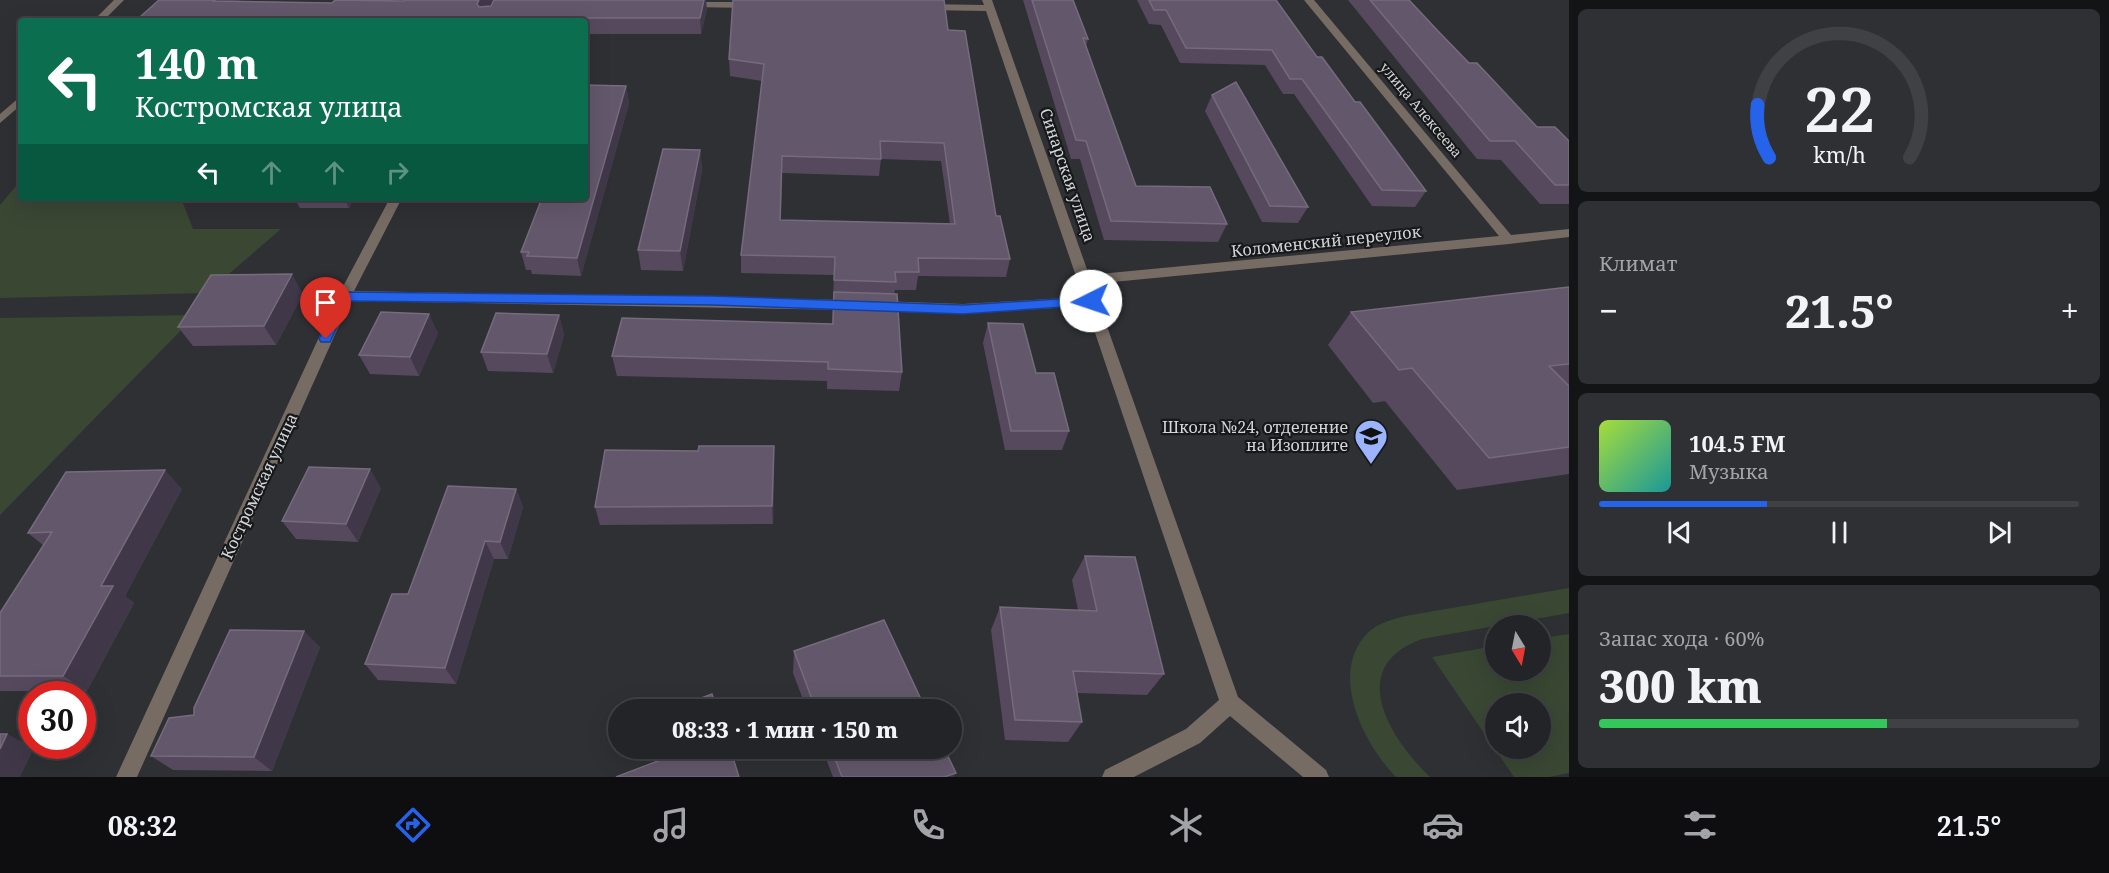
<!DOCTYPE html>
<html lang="ru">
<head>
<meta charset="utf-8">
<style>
  :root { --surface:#222427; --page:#2e3033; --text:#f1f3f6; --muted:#a2a4a7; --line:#3f4144; --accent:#2563eb }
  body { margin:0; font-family:"Noto Serif",serif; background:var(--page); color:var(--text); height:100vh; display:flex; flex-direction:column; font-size:22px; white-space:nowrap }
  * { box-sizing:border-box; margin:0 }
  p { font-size:20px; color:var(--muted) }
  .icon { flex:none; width:33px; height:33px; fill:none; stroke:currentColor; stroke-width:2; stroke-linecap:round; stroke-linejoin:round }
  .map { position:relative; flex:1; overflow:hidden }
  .sheet { display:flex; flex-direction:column; gap:9px; padding:9px; background:#131415; width:540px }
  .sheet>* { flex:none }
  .guide { position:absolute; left:18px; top:18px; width:570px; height:183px; border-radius:6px; box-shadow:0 6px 24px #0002,0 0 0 2px var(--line); background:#0b6e4f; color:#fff; overflow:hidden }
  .needle { width:39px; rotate:170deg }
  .tools { position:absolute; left:1485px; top:615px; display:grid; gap:12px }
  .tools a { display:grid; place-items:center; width:66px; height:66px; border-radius:50%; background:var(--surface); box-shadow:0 6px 24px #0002,0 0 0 2px var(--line); font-size:30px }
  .speed { position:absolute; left:18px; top:681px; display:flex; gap:12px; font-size:30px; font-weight:700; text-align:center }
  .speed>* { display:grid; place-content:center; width:78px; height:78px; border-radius:50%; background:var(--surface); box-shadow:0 6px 24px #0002,0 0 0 2px var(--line); line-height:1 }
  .speed .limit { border:9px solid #d22; background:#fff; color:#111 }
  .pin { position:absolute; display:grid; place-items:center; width:51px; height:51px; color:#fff; margin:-62px -26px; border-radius:50% 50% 50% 0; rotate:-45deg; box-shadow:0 0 6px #0007 }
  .pin .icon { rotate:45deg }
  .me { position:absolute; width:66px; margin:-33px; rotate:266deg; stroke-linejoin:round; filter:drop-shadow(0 0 4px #0008) }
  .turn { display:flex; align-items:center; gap:21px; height:126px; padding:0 18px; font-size:27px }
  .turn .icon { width:78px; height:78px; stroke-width:2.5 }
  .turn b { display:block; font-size:42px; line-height:51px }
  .lanes { display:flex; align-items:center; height:57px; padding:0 18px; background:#0003; justify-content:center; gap:30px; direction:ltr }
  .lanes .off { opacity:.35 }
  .big { font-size:45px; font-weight:800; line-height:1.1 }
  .sheet .widget { flex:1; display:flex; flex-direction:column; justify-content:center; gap:9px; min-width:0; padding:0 21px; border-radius:9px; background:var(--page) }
  .sheet .dial { align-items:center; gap:0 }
  .dial svg { height:156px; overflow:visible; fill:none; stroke:var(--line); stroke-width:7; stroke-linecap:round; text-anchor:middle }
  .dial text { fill:var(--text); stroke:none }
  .song { display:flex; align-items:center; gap:18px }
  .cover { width:72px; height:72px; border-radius:9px; background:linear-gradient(135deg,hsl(80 70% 55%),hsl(180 70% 35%)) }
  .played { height:6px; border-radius:3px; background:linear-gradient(90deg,var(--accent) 35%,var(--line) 35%) }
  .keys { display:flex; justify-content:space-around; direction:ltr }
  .heat { display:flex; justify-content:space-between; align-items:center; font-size:33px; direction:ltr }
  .charge { height:9px; border-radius:4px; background:linear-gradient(90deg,#34c759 60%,var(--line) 0) }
  .trip { position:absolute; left:608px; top:699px; width:354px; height:60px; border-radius:30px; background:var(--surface); box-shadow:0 6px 24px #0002,0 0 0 2px var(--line); font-weight:800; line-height:60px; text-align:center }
  .dock { display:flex; height:96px; justify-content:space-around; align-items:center; background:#0e0e10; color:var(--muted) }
  .dock .icon { width:42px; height:42px }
  .dock .active { color:var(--accent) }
  .dock b { font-size:27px; color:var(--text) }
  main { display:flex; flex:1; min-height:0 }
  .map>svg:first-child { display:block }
  .green { fill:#394733; fill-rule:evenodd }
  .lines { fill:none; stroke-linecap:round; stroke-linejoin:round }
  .minor { fill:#776c64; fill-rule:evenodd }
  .wall { fill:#56495e; fill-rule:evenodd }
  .shaded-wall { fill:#403848 }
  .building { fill:#63586b; stroke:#756b7c; stroke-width:1.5; fill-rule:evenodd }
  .route { fill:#2563eb; stroke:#184099; stroke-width:1.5 }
  .labels { text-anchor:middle; stroke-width:4.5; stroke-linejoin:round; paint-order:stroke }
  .far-street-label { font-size:14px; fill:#d4d5d8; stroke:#17181a }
  .street-label { font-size:16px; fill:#d4d5d8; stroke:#17181a }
  .poi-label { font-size:16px; fill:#d4d5d8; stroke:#17181a; text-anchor:end }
</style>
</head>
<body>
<main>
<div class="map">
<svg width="1569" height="777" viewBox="0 0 1569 777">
  <rect width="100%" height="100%" fill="#2e3034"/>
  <g class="green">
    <polygon points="21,180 21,198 181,198 193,229 281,229 207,293 0,298 0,205"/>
    <polygon points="196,315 0,515 0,318"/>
    <path d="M1569,588V613L1422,639C1345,667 1389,737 1430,777H1396C1365,746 1330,678 1364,637C1374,624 1390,620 1405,616Z"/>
    <path d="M1569,634V773L1549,777H1514L1432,657L1495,646L1496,670H1540L1541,638ZM1496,704H1540V748H1496Z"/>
  </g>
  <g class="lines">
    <g class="minor">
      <polygon points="114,0 124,0 103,21 93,21"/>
      <polygon points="982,0 992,0 1089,275 1499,236 1304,0 1314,0 1511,235 1569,229 1569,237 1509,244 1092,284 1238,697 1326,770 1329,777 1303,777 1230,716 1200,743 1134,777 1102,777 1105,770 1186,729 1219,700 1086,306 963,314 879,311 872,306 879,301 963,304 1083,297 986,11 924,10 919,7 924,4 984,5"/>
      <polygon points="684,2 753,2 758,5 753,8 687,7 684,6"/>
      <polygon points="21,96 21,105 0,123 0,114"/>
      <polygon points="390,198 402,198 354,291 852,300 859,305 852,310 350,301 137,777 116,777 338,296"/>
    </g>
  </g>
  <g class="wall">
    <polygon points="159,0 240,0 238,1 332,3 404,1 493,0 489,6 707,9 701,34 585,34 585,21 142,21 140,17"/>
    <polygon points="1023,0 1073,0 1088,39 1086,46 1136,186 1227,224 1218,242 1104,240 1080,159 1071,159"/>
    <polygon points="1137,0 1276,0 1317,57 1355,102 1426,191 1415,207 1372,206 1294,94 1283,94 1265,65 1180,63 1161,25 1149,24"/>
    <polygon points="1348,0 1409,0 1438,31 1469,63 1537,127 1569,141 1569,204 1540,204 1501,160 1477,159"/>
    <path d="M948,30L996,216L1010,259L1006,277L918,276L916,290H895L894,294L902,372L899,391L827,389V381L617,376L612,356L832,324L834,275L741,273V255L762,81L730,76L729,59ZM881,159L941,161L950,224L781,220L782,173L879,176Z"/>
    <polygon points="626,86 629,103 581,276 532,274 531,270 526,270 521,252"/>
    <polygon points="1212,95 1308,207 1298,223 1262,222 1205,111"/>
    <polygon points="700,150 702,170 683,271 641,270 638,250"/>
    <polygon points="294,198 354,198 349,208 300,208"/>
    <polygon points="1569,287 1569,474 1457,490 1385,401 1373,403 1328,345 1351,312"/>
    <polygon points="303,294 276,345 193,346 178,327"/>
    <polygon points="559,315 564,335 553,373 488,371 481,352"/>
    <polygon points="988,323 1036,373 1069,431 1062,450 1005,450 983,343"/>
    <polygon points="438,333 419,376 370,374 359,355"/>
    <polygon points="698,451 774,465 773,524 600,525 595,507"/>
    <polygon points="381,488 358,542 296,539 282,521"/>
    <polygon points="182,489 125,596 134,603 87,691 0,691 0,613 43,545 28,533"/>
    <polygon points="516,489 523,507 508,559 494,559 456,684 378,680 365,664 408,594"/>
    <polygon points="1085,556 1164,674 1147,695 1077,693 1082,722 1068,742 1005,740 991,630 1000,607 1078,610 1072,580"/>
    <polygon points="320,647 272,771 173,770 151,756"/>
    <polygon points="794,651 926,710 807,710 793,673"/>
    <polygon points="822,748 944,748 954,777 833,777"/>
  </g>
  <g class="shaded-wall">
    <polygon points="215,0 240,0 222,17 214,1"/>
    <polygon points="479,0 493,0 481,20 477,4"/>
    <polygon points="704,0 706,0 707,9 701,34 700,18"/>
    <polygon points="626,86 629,103 581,276 577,258"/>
    <polygon points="700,150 702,170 683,271 680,251"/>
    <polygon points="344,198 354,198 349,208"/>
    <polygon points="292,274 303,294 276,345 264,326"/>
    <polygon points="429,314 438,333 419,376 410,357"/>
    <polygon points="559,315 564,335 553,373 547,354"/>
    <polygon points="774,446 774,465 773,524 772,506"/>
    <polygon points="370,469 381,488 358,542 346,524"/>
    <polygon points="165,470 182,489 125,596 134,603 87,691 63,676 101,586"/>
    <polygon points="516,489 523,507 508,559 500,542"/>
    <polygon points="485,541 494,559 456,684 445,668"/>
    <polygon points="304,631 320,647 272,771 254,757"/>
    <polygon points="7,734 34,748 20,777 0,777 0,749"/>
    <polygon points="956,773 954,777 944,777"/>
  </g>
  <g class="building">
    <polygon points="159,0 215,0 214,1 332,3 335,0 404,1 405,0 479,0 477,4 479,7 491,6 494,0 704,0 700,18 556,18 554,21 146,21 150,17 140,17"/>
    <path d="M733,0H944L948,30L965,31L996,216H1000L1010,259L918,258L919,272H895L896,282L834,280L835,257L741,255L764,64L729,59ZM880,141L944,143L955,224L780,220L782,156L881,159Z"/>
    <polygon points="1032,0 1073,0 1088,39 1083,38 1136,186 1210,187 1227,224 1111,221 1086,141 1076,140"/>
    <polygon points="1149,0 1276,0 1317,57 1322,57 1355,102 1360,102 1426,191 1382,190 1302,79 1290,79 1272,50 1186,48 1166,10 1154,10"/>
    <polygon points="1370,0 1409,0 1438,31 1469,63 1477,63 1537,127 1555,127 1569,141 1569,185 1555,185 1515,141 1490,141"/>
    <polygon points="1236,82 1308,207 1270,206 1212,95"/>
    <polygon points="585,85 626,86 577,258 527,256 529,252 521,252 542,198 585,198"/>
    <polygon points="663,149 700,150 680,251 638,250"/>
    <polygon points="292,274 264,326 178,327 211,275"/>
    <polygon points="1569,287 1569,364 1549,366 1569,386 1569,447 1489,458 1412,368 1399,370 1351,312"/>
    <polygon points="834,292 897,294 902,372 828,369 828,362 612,356 622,318 833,324"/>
    <polygon points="381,312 429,314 410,357 359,355"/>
    <polygon points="496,313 559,315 547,354 481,352"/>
    <polygon points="988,323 1023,324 1036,373 1054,373 1069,431 1011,431"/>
    <polygon points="699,446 774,446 772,506 595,507 605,450 698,451"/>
    <polygon points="309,467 370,469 346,524 282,521"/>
    <polygon points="165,470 101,586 113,586 63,676 0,676 0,613 52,532 28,533 66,472"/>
    <polygon points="448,486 516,489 500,542 485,541 445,668 365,664 392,594 408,594"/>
    <polygon points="1085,556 1135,557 1164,674 1073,671 1082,722 1015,720 1000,607 1097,611"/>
    <polygon points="884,620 926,710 816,710 794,651"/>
    <polygon points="230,630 304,631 254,757 151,756 169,718 194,715 194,708"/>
    <polygon points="712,694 717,710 672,710 672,709"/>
    <polygon points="0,734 7,734 0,749"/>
    <polygon points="683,748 730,748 739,777 616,777 684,751"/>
    <polygon points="831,748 944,748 956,773 944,777 842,777"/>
  </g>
  <polygon class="route" points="345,292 713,296 963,305 1091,297 1097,301 1091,305 963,314 713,305 349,301 330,342 321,342 319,339 339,296"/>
  <defs>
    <symbol id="school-pin" viewBox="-11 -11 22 30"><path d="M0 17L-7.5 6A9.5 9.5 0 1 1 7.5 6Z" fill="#9cb4fd" stroke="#17181a"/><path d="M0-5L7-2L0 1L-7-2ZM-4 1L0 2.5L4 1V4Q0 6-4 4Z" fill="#111"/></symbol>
  </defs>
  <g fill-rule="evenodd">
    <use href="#school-pin" x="1352" y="417" width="38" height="52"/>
  </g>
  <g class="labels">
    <g class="far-street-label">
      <text transform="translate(1421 110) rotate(50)" y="5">улица Алексеева</text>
    </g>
    <g class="street-label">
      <text transform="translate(1068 175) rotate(71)" y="6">Синарская улица</text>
      <text transform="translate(1326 241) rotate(-6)" y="6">Коломенский переулок</text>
      <text transform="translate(259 486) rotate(-65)" y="6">Костромская улица</text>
    </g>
    <g class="poi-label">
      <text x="1348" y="433">Школа №24, отделение<tspan x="1348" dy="18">на Изоплите</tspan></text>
    </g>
  </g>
</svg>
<div class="tools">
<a><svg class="needle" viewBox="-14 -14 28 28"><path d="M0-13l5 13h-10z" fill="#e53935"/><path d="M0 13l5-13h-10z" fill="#a2a4a7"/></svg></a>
<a><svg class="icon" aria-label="sound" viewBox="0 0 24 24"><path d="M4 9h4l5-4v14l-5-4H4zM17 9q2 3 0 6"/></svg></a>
</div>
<div class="speed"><div class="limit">30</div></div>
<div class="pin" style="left:326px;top:339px;background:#d93025"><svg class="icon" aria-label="arrive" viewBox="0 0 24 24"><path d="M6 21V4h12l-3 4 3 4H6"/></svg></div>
<svg class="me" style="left:1091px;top:301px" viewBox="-20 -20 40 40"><circle r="19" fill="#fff"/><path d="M0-13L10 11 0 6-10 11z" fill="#2563eb"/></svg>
<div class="trip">08:33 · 1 мин · 150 m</div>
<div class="guide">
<div class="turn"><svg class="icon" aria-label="left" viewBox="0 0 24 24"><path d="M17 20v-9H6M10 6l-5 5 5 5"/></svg><div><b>140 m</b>Костромская улица</div></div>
<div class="lanes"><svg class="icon" aria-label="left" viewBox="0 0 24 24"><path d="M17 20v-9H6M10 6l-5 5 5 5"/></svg><svg class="icon off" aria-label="ahead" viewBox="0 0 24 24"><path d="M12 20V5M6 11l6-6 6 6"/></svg><svg class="icon off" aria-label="ahead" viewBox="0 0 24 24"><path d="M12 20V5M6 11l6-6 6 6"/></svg><svg class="icon off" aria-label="right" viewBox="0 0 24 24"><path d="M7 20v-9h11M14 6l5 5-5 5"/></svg></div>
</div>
</div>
<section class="sheet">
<div class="widget dial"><svg viewBox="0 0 100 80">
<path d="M14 69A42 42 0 1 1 86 69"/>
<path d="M14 69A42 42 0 0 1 8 42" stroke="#2563eb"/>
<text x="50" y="56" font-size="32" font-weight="700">22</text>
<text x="50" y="72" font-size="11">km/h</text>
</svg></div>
<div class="widget"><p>Климат</p>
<div class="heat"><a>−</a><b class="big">21.5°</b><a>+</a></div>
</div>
<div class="widget">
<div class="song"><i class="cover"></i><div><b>104.5 FM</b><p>Музыка</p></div></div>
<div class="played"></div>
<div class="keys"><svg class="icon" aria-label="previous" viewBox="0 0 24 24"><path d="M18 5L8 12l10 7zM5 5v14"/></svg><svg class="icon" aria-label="pause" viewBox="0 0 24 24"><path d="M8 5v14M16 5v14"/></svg><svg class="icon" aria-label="next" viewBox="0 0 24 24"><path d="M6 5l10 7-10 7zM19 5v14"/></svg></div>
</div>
<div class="widget"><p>Запас хода · 60%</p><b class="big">300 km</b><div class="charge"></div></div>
</section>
</main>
<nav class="dock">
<b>08:32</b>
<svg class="icon active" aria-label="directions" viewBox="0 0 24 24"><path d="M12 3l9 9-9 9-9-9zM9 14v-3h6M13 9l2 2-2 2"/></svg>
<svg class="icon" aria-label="music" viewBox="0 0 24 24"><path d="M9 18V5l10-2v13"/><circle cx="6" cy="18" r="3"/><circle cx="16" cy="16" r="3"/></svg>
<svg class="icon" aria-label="phone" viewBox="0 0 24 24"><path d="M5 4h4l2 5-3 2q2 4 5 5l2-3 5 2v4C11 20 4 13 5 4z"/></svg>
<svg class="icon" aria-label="climate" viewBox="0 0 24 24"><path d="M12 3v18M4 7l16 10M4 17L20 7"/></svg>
<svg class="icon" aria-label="car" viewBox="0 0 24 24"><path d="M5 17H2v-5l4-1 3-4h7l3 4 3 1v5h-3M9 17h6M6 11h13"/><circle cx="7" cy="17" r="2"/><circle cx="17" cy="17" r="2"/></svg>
<svg class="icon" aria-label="filters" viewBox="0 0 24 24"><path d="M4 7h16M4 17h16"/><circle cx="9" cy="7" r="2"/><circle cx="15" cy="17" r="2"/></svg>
<b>21.5°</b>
</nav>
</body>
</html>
